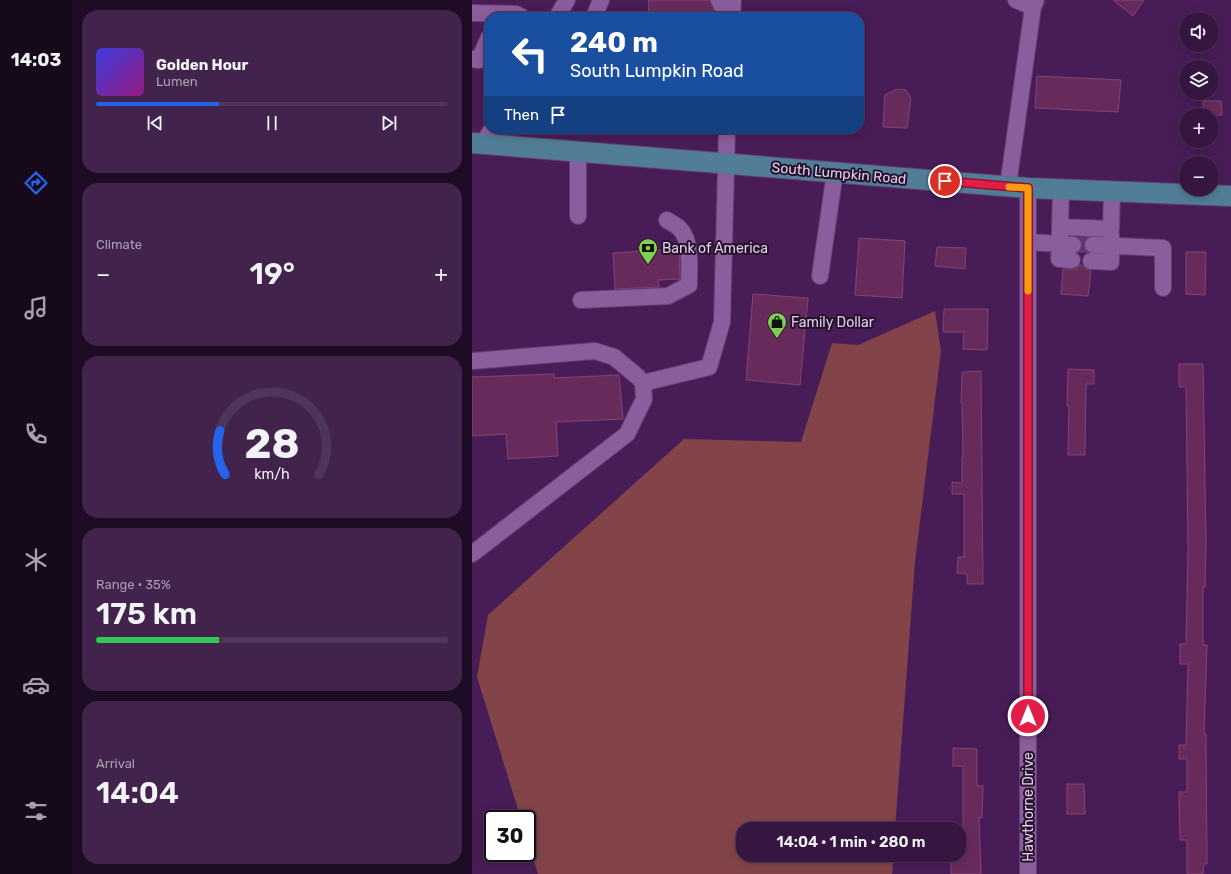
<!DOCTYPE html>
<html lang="en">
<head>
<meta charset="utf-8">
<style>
  :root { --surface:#361641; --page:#41234c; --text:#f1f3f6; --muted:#aa9fb1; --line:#50355a; --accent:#2563eb }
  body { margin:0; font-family:Rubik,sans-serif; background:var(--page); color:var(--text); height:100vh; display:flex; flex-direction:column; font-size:15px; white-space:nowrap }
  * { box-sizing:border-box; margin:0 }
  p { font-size:13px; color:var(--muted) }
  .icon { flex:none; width:22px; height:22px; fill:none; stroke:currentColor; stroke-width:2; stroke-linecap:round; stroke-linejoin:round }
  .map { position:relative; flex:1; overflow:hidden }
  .sheet { display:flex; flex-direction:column; gap:10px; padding:10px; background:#1e0c24; width:400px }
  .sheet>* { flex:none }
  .banner { position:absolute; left:12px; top:12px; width:380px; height:122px; border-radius:16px; box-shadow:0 2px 10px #0003,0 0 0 1px var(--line); background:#1a4fa0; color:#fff; overflow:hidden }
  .buttons { position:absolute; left:707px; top:12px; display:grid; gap:8px }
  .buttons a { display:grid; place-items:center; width:40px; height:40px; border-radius:50%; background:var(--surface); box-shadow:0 2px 10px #0003,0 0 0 1px var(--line); font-size:20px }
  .speed { position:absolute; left:12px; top:810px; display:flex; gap:8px; font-size:20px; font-weight:700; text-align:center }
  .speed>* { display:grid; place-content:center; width:52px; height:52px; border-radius:50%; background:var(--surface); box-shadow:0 2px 10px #0003,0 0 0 1px var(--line); line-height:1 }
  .speed .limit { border:2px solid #111; border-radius:6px; background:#fff; color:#111 }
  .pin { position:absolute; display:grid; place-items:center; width:34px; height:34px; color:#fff; margin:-17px; border:2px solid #fff; border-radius:50%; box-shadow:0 1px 4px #0007 }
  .me { position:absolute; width:44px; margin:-22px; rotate:0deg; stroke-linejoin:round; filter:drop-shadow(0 0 3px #0008) }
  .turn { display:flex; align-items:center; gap:14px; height:84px; padding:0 20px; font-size:18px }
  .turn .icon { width:52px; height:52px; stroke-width:2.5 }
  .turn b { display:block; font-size:28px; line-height:34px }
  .then { display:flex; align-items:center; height:38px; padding:0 20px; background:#0003; gap:8px; font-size:15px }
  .big { font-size:30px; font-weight:600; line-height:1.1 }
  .sheet .widget { flex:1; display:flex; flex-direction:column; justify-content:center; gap:6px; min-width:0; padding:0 14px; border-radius:16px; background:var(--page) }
  .sheet .dial { align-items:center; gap:0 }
  .dial svg { height:104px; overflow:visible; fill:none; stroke:var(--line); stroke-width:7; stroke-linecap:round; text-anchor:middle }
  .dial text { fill:var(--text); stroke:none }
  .song { display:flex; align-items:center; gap:12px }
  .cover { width:48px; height:48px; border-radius:6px; background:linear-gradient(135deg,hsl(240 70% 55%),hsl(310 70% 35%)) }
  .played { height:4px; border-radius:2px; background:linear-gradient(90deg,var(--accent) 35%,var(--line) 35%) }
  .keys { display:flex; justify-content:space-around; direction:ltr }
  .heat { display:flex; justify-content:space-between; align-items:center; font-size:22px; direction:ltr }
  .charge { height:6px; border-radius:3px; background:linear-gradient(90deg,#34c759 35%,var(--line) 0) }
  .trip { position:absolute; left:264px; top:822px; width:230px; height:40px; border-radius:16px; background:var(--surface); box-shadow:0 2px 10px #0003,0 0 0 1px var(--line); font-weight:600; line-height:40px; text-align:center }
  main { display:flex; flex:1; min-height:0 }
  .menu { display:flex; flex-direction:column; width:72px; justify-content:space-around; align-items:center; background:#16091a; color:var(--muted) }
  .menu .icon { width:28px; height:28px }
  .menu .active { color:var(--accent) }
  .menu b { font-size:18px; color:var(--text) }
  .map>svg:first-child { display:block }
  .green { fill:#824449 }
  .building { fill:#672b5b; stroke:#834475 }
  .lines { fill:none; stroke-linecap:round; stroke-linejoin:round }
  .minor-tunnel { stroke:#5f376e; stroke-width:16; stroke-dasharray:16 8; stroke-linecap:butt }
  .minor-casing { stroke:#643d71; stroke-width:18 }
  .major-casing { stroke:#643d71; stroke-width:22 }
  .minor { stroke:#8a5d9c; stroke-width:16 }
  .major { stroke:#517d96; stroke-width:20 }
  .route-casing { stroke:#92132f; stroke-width:10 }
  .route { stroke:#e11d48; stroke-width:7 }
  .slow { stroke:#f59e0b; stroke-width:7 }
  .labels { text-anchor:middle; stroke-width:4; stroke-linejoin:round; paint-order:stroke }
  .street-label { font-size:14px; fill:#e4cbee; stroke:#24122b }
  .poi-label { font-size:14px; fill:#e4cbee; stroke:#24122b; text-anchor:start }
</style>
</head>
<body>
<main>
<nav class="menu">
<b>14:03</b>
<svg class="icon active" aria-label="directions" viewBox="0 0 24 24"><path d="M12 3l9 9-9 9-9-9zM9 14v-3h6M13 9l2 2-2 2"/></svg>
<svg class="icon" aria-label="music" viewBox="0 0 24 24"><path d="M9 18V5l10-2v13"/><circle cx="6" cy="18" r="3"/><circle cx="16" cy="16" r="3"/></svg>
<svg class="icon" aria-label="phone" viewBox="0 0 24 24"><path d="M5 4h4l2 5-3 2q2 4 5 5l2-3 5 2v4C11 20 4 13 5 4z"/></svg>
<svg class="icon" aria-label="climate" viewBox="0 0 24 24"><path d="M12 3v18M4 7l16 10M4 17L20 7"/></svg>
<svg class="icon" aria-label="car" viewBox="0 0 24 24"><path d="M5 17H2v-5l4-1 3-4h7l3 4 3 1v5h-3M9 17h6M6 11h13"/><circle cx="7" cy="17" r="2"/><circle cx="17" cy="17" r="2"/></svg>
<svg class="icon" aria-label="filters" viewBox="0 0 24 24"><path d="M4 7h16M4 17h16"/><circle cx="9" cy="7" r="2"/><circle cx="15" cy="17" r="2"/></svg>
</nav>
<section class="sheet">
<div class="widget">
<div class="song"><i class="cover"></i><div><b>Golden Hour</b><p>Lumen</p></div></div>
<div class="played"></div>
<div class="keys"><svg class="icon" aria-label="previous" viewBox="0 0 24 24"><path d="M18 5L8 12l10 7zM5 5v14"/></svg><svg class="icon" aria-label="pause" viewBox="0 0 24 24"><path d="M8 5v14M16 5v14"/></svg><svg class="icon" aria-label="next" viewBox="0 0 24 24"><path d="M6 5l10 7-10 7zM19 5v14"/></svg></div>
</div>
<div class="widget"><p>Climate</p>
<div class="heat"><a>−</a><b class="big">19°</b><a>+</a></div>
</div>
<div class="widget dial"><svg viewBox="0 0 100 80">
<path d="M14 69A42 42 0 1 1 86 69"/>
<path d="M14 69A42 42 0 0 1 10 35" stroke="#2563eb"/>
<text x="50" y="56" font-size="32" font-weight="700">28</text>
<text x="50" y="72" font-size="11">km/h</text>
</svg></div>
<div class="widget"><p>Range · 35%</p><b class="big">175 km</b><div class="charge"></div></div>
<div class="widget"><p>Arrival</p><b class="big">14:04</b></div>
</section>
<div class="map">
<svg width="759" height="874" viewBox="0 0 759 874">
  <rect width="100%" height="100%" fill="#481d57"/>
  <polygon class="green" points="463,311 469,351 443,562 423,829 271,829 271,855 422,855 420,874 66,874 55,838 55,819 49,819 5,677 16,615 212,439 329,442 360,343 386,345"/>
  <g class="building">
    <polygon points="177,0 238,0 242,11 241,17 176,17"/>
    <polygon points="641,0 672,0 661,16"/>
    <polygon points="565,76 649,80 646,112 563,108"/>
    <polygon points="425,89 434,90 439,98 435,128 411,127 413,95"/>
    <polygon points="731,101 749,101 750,115 732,115"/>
    <polygon points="387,238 433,241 430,298 383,295"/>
    <polygon points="465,247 494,248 493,269 463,266"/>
    <polygon points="207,249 208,279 186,280 187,287 143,289 141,253"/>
    <polygon points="714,252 734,252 733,295 714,294"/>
    <polygon points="608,265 610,265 614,269 619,271 616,296 589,294 591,269 604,269"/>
    <polygon points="281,294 336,298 328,385 274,380"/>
    <polygon points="472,309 516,309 515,350 491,349 492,332 471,332"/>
    <polygon points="707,364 731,364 734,541 733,587 731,587 731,645 735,645 732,734 734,734 735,864 732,864 731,874 715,874 715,840 708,840 707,792 715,792 715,759 707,759 707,745 714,745 716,664 708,664 708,644 714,644 716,551 714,387 707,387"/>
    <polygon points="596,369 622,370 622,384 614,384 613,455 596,455 597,406 595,406"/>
    <polygon points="509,371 511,584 495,584 495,574 485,573 486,557 492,557 492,494 480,494 480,482 490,483 490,457 491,457 490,403 489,403 490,372"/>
    <polygon points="82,374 82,378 147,375 151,419 84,422 86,456 36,459 34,434 0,436 0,377"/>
    <polygon points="481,748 505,749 505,786 511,786 510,818 507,817 509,874 479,874 479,855 487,855 487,848 491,848 491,766 481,766"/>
    <polygon points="595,784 612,784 613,814 595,814"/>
  </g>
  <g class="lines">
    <polyline class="minor-tunnel" points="601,245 621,245"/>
    <defs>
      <g id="minor">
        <polyline points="247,0 255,17"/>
        <polyline points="544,0 561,7"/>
        <polyline points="0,13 44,14 50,17"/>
        <polyline points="85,17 95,0"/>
        <polyline points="122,17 129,0"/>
        <polyline points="260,17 261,0"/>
        <polyline points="0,59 7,60 17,37"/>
        <polyline points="11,143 20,129"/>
        <polyline points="106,151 106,216"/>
        <polyline points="536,186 561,7 564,0"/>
        <polyline points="589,189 588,227 639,229 640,192"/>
        <polyline points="556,242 588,244 588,227"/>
        <polyline points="621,245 691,248 691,288"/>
        <polyline points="600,260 587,259 588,244 601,245"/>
        <polyline points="619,261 639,262 639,235"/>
        <polyline points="348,276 363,172"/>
        <path d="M109,300L196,296L217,285C217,269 220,241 208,229C205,225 199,223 195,220"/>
        <polyline points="0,361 123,351 142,357 166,377 171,383 172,399 155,434 0,554"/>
        <polyline points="171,383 237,367 250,322 255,129"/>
        <polyline points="556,874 556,188"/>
      </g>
      <polyline id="major" points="0,143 556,188 759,196"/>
    </defs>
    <use href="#minor" class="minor-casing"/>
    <use href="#major" class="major-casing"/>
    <use href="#minor" class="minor"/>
    <use href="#major" class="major"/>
  </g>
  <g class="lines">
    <defs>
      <polyline id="route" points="473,181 556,188 556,716"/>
    </defs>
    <use href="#route" class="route-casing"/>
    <use href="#route" class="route"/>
    <polyline class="slow" points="537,187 556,188 556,291"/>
  </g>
  <defs>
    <symbol id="bank-pin" viewBox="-11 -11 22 30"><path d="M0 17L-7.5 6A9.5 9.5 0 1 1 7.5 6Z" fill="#7fd052" stroke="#24122b"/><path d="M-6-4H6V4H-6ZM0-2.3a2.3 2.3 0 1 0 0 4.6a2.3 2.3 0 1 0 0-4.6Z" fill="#111"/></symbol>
    <symbol id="shop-pin" viewBox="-11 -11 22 30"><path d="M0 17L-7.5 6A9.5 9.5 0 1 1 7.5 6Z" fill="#7fd052" stroke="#24122b"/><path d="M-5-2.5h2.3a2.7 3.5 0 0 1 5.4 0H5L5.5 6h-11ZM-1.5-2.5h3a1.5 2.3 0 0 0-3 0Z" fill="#111"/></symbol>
  </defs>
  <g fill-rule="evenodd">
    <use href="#bank-pin" x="165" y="237" width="22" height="30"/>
    <use href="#shop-pin" x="294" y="311" width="22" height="30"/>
  </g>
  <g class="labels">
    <g class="street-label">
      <text transform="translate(367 173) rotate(5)" y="5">South Lumpkin Road</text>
      <text transform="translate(556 807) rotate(-90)" y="5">Hawthorne Drive</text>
    </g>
    <g class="poi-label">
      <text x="190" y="253">Bank of America</text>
      <text x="319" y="327">Family Dollar</text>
    </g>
  </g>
</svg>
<div class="buttons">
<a><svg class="icon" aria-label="sound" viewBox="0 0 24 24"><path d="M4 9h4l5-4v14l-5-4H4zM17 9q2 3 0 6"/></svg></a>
<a><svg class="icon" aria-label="layers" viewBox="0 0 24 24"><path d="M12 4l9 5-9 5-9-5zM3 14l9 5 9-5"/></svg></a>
<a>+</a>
<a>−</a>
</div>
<div class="speed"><div class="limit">30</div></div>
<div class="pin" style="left:473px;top:181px;background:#d93025"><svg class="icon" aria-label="arrive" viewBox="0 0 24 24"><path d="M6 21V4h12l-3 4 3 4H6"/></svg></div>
<svg class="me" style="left:556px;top:716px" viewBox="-20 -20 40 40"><circle r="17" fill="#e11d48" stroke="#fff" stroke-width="3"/><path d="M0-11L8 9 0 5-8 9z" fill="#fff"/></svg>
<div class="trip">14:04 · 1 min · 280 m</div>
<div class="banner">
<div class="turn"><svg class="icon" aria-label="left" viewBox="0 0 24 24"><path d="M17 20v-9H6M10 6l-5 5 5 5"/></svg><div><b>240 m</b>South Lumpkin Road</div></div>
<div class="then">Then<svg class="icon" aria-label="arrive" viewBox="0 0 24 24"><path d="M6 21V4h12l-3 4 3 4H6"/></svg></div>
</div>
</div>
</main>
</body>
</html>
